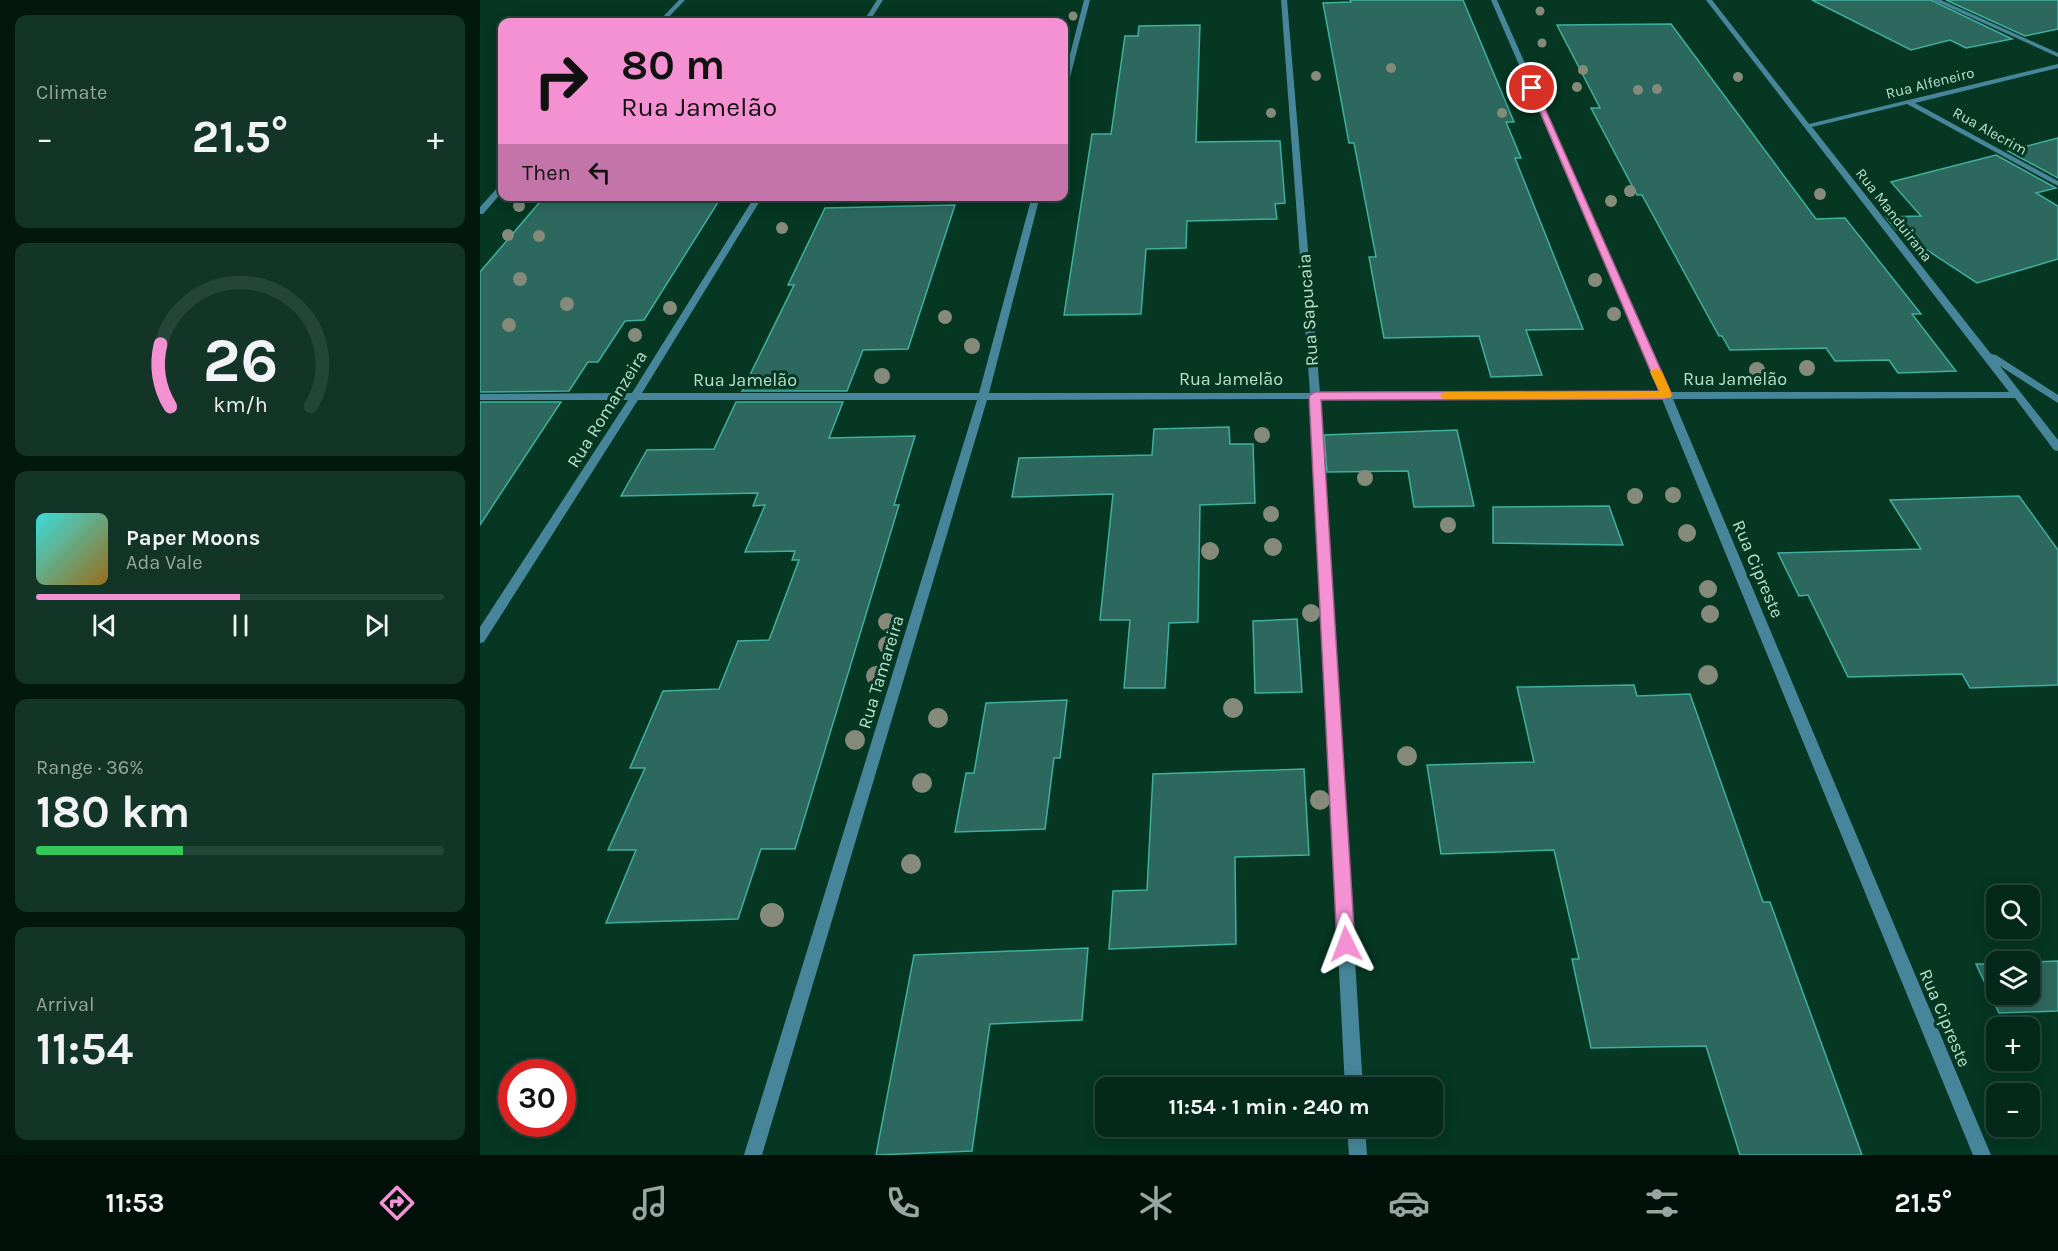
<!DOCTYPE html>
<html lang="en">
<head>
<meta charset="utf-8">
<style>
  :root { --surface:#04291a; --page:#123527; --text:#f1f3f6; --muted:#97a6a2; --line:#254539; --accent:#f491d3 }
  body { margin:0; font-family:Karla,sans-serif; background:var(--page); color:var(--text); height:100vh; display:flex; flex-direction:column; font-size:22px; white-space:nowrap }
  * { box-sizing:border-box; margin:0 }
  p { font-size:20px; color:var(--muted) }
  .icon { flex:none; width:33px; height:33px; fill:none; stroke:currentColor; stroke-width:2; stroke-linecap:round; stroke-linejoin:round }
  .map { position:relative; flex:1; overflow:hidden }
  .drawer { display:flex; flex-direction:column; gap:15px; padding:15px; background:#02170e; width:480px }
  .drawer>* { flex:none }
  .banner { position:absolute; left:18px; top:18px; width:570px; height:183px; border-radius:12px; box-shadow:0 3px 15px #0003,0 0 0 2px var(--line); background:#f491d3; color:#111; overflow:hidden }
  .controls { position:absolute; left:1506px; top:885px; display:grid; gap:12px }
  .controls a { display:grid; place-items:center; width:54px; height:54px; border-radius:12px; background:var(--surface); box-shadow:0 3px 15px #0003,0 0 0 2px var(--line); font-size:30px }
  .speed { position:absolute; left:18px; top:1059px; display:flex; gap:12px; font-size:30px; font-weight:700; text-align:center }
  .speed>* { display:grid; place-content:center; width:78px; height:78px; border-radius:50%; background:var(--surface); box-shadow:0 3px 15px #0003,0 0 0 2px var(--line); line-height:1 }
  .speed .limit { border:9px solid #d22; background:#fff; color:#111 }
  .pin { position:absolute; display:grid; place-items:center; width:51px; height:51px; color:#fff; margin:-26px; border:3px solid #fff; border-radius:50%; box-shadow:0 2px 6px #0007 }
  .me { position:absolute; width:66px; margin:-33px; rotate:357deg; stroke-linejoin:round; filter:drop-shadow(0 0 4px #0008) }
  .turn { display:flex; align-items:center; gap:21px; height:126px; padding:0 24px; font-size:27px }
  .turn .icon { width:78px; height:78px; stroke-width:2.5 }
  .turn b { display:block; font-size:42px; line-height:51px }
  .then { display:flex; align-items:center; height:57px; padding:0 24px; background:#0003; gap:12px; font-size:22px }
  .big { font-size:45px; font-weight:700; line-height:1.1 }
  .drawer .card { flex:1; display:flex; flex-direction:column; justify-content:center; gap:9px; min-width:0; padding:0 21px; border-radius:12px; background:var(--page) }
  .drawer .dial { align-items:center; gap:0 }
  .dial svg { height:156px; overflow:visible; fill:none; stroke:var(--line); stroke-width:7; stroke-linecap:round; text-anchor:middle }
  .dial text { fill:var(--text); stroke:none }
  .song { display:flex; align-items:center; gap:18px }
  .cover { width:72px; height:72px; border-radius:9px; background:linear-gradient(135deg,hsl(180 70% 55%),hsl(40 70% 35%)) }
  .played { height:6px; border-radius:3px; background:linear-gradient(90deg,var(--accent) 50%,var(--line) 50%) }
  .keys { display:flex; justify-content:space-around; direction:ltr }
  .heat { display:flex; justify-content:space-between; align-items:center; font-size:33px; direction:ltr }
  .charge { height:9px; border-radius:4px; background:linear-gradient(90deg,#34c759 36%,var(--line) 0) }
  .trip { position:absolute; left:615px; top:1077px; width:348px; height:60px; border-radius:12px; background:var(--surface); box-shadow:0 3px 15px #0003,0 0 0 2px var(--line); font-weight:700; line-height:60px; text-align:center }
  .dock { display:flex; height:96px; justify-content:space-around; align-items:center; background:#02100a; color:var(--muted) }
  .dock .icon { width:42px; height:42px }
  .dock .on { color:var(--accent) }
  .dock b { font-size:27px; color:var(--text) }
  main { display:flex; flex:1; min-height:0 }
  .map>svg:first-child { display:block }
  .building { fill:#2d685e; stroke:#3eb09e; stroke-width:1.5 }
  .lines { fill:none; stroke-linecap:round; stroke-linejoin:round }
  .street { fill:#47869a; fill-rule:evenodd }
  .tree { fill:#858a7b }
  .route { fill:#f491d3; stroke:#9f5e89; stroke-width:1.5 }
  .slow { fill:#f59e0b }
  .labels { text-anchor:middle; stroke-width:6; stroke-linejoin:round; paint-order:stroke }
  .far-street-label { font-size:15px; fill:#b7e0c9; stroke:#053723 }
  .street-label { font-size:18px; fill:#b7e0c9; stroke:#053723 }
</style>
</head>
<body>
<main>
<section class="drawer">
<div class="card"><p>Climate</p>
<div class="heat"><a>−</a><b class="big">21.5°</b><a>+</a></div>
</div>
<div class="card dial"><svg viewBox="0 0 100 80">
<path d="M14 69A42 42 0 1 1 86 69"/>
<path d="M14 69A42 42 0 0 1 9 37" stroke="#f491d3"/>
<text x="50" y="56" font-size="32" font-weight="700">26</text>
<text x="50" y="72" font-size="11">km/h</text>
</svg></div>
<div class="card">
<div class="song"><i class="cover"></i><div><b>Paper Moons</b><p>Ada Vale</p></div></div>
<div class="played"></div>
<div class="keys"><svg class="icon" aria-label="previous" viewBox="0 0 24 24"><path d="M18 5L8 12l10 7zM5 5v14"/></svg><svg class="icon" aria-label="pause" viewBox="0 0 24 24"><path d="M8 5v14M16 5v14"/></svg><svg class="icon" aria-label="next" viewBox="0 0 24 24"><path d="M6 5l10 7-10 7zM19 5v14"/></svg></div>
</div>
<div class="card"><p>Range · 36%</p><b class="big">180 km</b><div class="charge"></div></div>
<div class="card"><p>Arrival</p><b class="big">11:54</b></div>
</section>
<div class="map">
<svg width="1578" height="1155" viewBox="0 0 1578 1155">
  <rect width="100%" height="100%" fill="#053723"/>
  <g class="building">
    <polygon points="870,0 983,0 1034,122 1026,122 1041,158 1035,158 1103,329 1046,330 1062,375 1011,377 999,336 904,338 889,257 896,257 874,143 869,143 843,3 871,2"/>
    <polygon points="1332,0 1451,0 1532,39 1486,48 1470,40 1431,50"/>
    <polygon points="1466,0 1578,0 1578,29 1545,36"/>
    <polygon points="1191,24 1336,219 1365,218 1441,314 1432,314 1476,371 1418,373 1409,360 1355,361 1346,348 1250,350 1242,336 1239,336 1162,195 1157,195 1111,108 1120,108 1077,25"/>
    <polygon points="720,25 716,142 800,141 805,203 795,204 797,219 707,221 706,248 666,249 661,314 584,315 612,134 631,134 645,36 658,36 659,26"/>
    <polygon points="1578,138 1578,178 1528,151"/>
    <polygon points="1516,155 1576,188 1556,193 1578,206 1578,259 1497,283 1415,229 1406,217 1441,216 1411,182"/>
    <polygon points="65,196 242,196 164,320 145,321 118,362 108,362 89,391 0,392 0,272"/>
    <polygon points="475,205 428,349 383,350 367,391 262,391 314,285 308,285 345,208"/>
    <polygon points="0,402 81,402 0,525"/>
    <polygon points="256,402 363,402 349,438 435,436 414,505 419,505 315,849 281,849 258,919 126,923 156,850 128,850 165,768 150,768 183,691 239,689 258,641 289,640 319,560 312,560 315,551 265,552 285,505 273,506 278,493 141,496 167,450 234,449"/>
    <polygon points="749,427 750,444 773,444 775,503 720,505 718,622 689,623 685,688 644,688 650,620 620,620 633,494 532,497 539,458 672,455 674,429"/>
    <polygon points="977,430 994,506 934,507 928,471 847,472 844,435"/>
    <polygon points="1539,496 1578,550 1578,685 1490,688 1482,674 1368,677 1328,595 1319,596 1298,553 1441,549 1410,500"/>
    <polygon points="1129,506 1143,545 1013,543 1013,507"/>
    <polygon points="817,619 822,692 775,693 773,621"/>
    <polygon points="1154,685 1157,696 1210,694 1283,902 1290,902 1382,1155 1260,1155 1226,1046 1111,1048 1092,959 1099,959 1074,850 961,854 947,765 1054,762 1037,687"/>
    <polygon points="587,700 580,758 574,758 565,829 475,832 486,773 494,773 506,703"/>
    <polygon points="824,769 829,855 755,857 756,944 629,949 633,891 667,890 673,774"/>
    <polygon points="608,948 602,1020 510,1024 492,1151 396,1155 434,955"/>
    <polygon points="1578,961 1578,1011 1519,1013 1496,964 1516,964 1516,994 1550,994 1550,962"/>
  </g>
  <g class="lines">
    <g class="street">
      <polygon points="199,0 205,0 184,22 178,22"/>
      <polygon points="397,0 403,0 389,22 383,22"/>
      <polygon points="604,0 610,0 587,89 584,91 584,78"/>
      <polygon points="801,0 807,0 840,393 1180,392 1011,0 1017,0 1190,392 1529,392 1226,0 1232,0 1329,124 1578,64 1578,68 1435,103 1578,181 1578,186 1427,104 1332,127 1511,354 1516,355 1578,395 1578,403 1520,366 1578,440 1578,451 1574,450 1535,398 1193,399 1511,1155 1493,1155 1182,399 840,399 883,1088 865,1088 830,399 507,400 282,1155 264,1155 497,400 158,400 4,642 0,643 0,627 148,400 0,400 0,394 152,393 275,196 283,196 162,393 499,393 552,196 560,196 509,393 830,393"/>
      <polygon points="1453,0 1461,0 1578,53 1578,57"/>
      <polygon points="19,186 22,186 22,192 3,214 0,214 0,207"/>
      <polygon points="867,1126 885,1126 887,1155 869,1155"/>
    </g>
  </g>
  <g class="tree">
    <circle cx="1060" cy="11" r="4.5"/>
    <circle cx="593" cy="16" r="4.5"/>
    <circle cx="1062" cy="43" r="4.5"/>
    <circle cx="911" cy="68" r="5"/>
    <circle cx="1103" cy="70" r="5"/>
    <circle cx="836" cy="76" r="5"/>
    <circle cx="1258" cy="77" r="5"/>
    <circle cx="1097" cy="87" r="5"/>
    <circle cx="1038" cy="89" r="5"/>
    <circle cx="1177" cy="89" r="5"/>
    <circle cx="1158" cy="90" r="5"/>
    <circle cx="791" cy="113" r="5"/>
    <circle cx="1022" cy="113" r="5"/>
    <circle cx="1150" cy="191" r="6"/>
    <circle cx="1340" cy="194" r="6"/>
    <circle cx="1131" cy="201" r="6"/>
    <circle cx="39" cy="206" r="6"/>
    <circle cx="302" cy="228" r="6"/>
    <circle cx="28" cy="235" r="6"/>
    <circle cx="59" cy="236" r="6"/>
    <circle cx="40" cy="279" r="7"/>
    <circle cx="1115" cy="280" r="7"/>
    <circle cx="87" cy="304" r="7"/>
    <circle cx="190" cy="308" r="7"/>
    <circle cx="1134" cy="314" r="7"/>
    <circle cx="465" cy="317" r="7"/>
    <circle cx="29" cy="325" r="7"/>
    <circle cx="155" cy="335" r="7"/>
    <circle cx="492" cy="346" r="8"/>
    <circle cx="1327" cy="368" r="8"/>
    <circle cx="1277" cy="370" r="8"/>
    <circle cx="402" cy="376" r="8"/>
    <circle cx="782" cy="435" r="8"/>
    <circle cx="885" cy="478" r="8"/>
    <circle cx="1193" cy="495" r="8"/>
    <circle cx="1155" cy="496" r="8"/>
    <circle cx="791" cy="514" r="8"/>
    <circle cx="968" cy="525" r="8"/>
    <circle cx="1207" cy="533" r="9"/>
    <circle cx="793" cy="547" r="9"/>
    <circle cx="730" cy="551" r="9"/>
    <circle cx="1228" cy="589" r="9"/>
    <circle cx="831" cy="613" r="9"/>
    <circle cx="1230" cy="614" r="9"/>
    <circle cx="407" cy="622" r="9"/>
    <circle cx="407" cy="645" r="9"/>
    <circle cx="1228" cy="675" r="10"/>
    <circle cx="396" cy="676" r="10"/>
    <circle cx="753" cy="708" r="10"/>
    <circle cx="458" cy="718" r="10"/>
    <circle cx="375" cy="740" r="10"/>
    <circle cx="927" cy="756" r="10"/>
    <circle cx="442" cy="783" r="10"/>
    <circle cx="840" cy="800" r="10"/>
    <circle cx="431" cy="864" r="10"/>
    <circle cx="292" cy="915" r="12"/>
  </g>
  <polygon class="route" points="1049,86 1056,88 1192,395 1186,399 841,400 875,944 872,951 866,953 859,951 857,944 829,396 835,392 1179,391"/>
  <polygon class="slow" points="1176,368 1182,372 1192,395 1190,398 965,399 959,396 965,392 1179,391 1170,372"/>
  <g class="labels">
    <g class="far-street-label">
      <text transform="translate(1450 83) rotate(-14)" y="5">Rua Alfeneiro</text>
      <text transform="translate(1510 131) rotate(29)" y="5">Rua Alecrim</text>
      <text transform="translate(1414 215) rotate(52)" y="5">Rua Manduirana</text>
    </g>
    <g class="street-label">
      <text transform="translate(828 310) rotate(-94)" y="6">Rua Sapucaia</text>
      <text x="751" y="385">Rua Jamelão</text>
      <text x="1255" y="385">Rua Jamelão</text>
      <text x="265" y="386">Rua Jamelão</text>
      <text transform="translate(127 409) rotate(-58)" y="6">Rua Romanzeira</text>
      <text transform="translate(1278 569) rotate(67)" y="6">Rua Cipreste</text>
      <text transform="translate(401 672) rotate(-73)" y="6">Rua Tamareira</text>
      <text transform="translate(1465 1018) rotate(67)" y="6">Rua Cipreste</text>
    </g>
  </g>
</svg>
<div class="controls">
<a><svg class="icon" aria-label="search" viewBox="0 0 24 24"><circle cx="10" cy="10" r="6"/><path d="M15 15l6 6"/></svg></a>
<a><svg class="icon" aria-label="layers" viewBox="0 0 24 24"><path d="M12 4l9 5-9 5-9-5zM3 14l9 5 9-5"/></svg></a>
<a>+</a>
<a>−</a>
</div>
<div class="speed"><div class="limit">30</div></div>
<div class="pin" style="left:1052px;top:88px;background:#d93025"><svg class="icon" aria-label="arrive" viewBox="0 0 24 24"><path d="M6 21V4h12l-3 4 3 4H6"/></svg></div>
<svg class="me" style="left:866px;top:944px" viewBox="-20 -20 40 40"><path d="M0-17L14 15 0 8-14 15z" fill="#f491d3" stroke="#fff" stroke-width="4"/></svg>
<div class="trip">11:54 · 1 min · 240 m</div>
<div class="banner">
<div class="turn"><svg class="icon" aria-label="right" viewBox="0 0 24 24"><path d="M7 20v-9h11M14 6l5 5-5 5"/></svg><div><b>80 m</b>Rua Jamelão</div></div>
<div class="then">Then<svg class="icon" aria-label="left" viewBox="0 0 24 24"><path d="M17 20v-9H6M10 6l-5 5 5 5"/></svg></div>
</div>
</div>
</main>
<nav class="dock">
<b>11:53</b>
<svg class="icon on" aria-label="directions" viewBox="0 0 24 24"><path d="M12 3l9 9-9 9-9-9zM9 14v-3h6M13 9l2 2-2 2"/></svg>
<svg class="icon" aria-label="music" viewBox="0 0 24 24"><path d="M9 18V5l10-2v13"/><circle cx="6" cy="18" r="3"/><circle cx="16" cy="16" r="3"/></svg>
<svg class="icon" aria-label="phone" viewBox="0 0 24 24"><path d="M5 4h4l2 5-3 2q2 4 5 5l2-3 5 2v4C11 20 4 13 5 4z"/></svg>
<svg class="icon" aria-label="climate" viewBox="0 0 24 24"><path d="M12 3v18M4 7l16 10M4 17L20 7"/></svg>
<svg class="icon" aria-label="car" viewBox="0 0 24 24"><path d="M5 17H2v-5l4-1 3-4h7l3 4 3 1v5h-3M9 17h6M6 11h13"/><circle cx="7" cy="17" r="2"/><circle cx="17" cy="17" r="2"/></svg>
<svg class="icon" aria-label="filters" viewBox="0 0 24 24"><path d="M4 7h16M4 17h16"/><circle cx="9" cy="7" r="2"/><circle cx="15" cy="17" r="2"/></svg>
<b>21.5°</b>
</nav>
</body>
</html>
